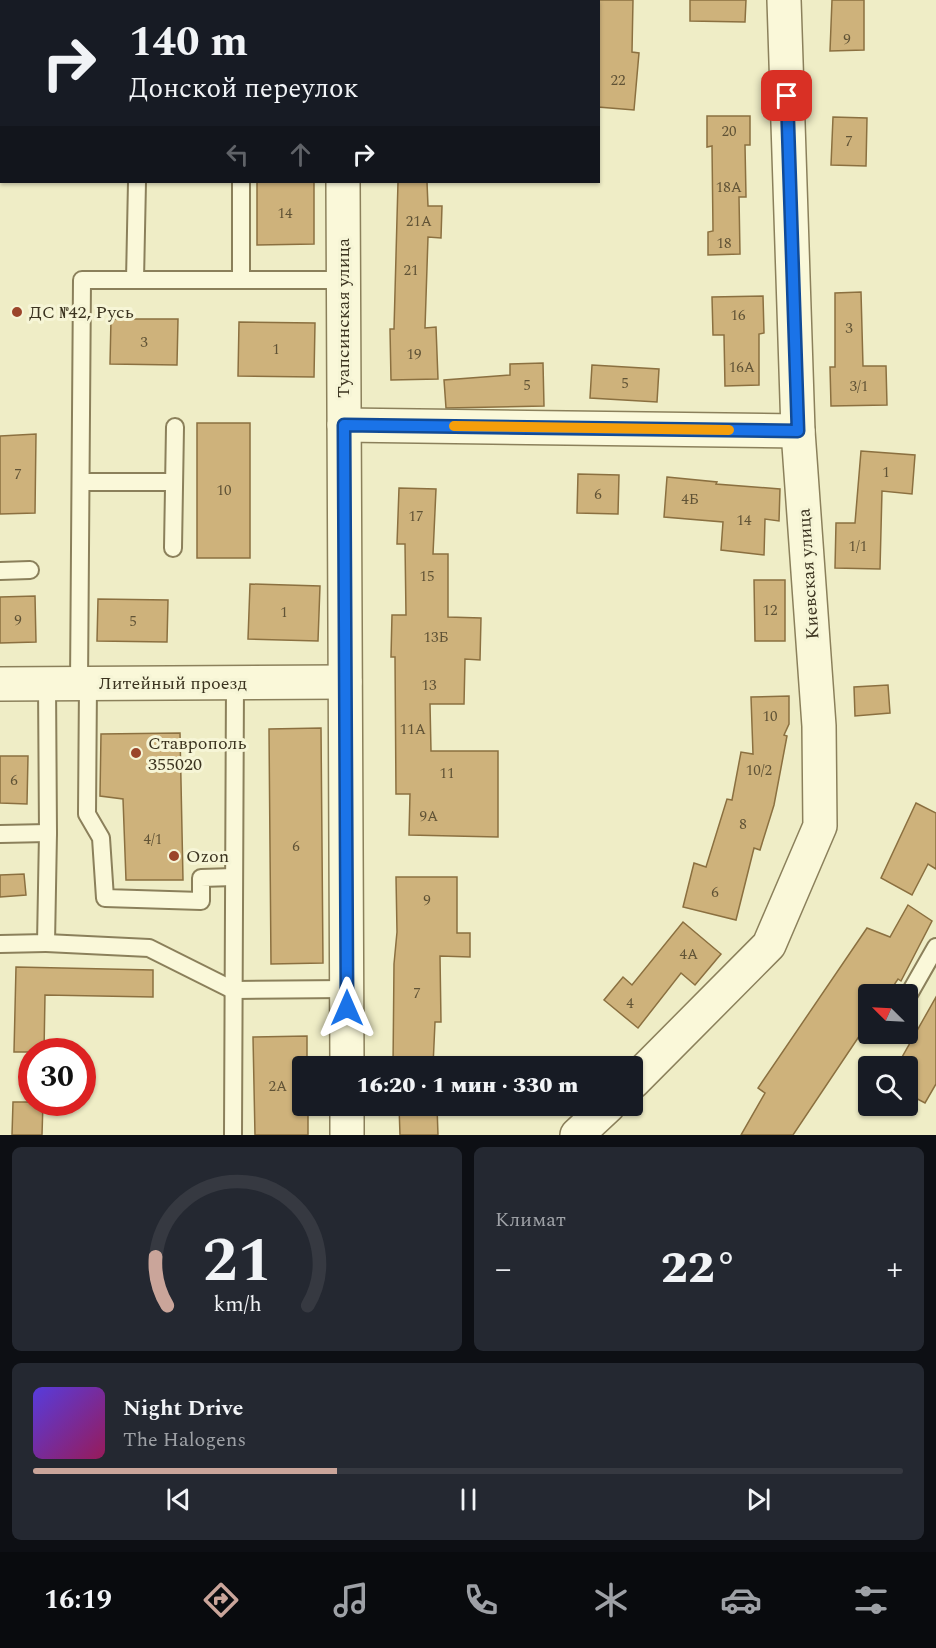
<!DOCTYPE html>
<html lang="ru">
<head>
<meta charset="utf-8">
<style>
  :root { --surface:#171b24; --page:#242831; --text:#f1f3f6; --muted:#9ea1a6; --line:#363941; --accent:#caa59a }
  body { margin:0; font-family:Spectral,serif; background:var(--page); color:var(--text); height:100vh; display:flex; flex-direction:column; font-size:22px; white-space:nowrap }
  * { box-sizing:border-box; margin:0 }
  p { font-size:20px; color:var(--muted) }
  .icon { flex:none; width:33px; height:33px; fill:none; stroke:currentColor; stroke-width:2; stroke-linecap:round; stroke-linejoin:round }
  .map { position:relative; height:1135px; overflow:hidden }
  .sheet { display:flex; flex-direction:column; gap:12px; padding:12px; background:#0d0f14; flex:1 }
  .sheet>* { flex:none }
  .guide { position:absolute; left:0px; top:0px; width:600px; height:183px; box-shadow:0 2px 4px #0004; background:#171b24; color:var(--text); overflow:hidden }
  .needle { width:39px; rotate:294deg }
  .controls { position:absolute; left:858px; top:984px; display:grid; gap:12px }
  .controls a { display:grid; place-items:center; width:60px; height:60px; border-radius:6px; background:var(--surface); box-shadow:0 2px 4px #0004; font-size:30px }
  .speed { position:absolute; left:18px; top:1038px; display:flex; gap:12px; font-size:30px; font-weight:700; text-align:center }
  .speed>* { display:grid; place-content:center; width:78px; height:78px; border-radius:50%; background:var(--surface); box-shadow:0 2px 4px #0004; line-height:1 }
  .speed .limit { border:9px solid #d22; background:#fff; color:#111 }
  .pin { position:absolute; display:grid; place-items:center; width:51px; height:51px; color:#fff; margin:-26px; border-radius:12px; box-shadow:0 3px 9px #0006 }
  .me { position:absolute; width:66px; margin:-33px; rotate:0deg; stroke-linejoin:round; filter:drop-shadow(0 0 4px #0008) }
  .turn { display:flex; align-items:center; gap:21px; height:126px; padding:0 30px; font-size:27px }
  .turn .icon { width:78px; height:78px; stroke-width:2.5 }
  .turn b { display:block; font-size:42px; line-height:51px }
  .lanes { display:flex; align-items:center; height:57px; padding:0 30px; background:#0003; justify-content:center; gap:30px; direction:ltr }
  .lanes .off { opacity:.35 }
  .big { font-size:45px; font-weight:800; line-height:1.1 }
  .sheet .widget { flex:1; display:flex; flex-direction:column; justify-content:center; gap:9px; min-width:0; padding:0 21px; border-radius:9px; background:var(--page) }
  .sheet .dial { align-items:center; gap:0 }
  .dial svg { height:156px; overflow:visible; fill:none; stroke:var(--line); stroke-width:7; stroke-linecap:round; text-anchor:middle }
  .dial text { fill:var(--text); stroke:none }
  .song { display:flex; align-items:center; gap:18px }
  .cover { width:72px; height:72px; border-radius:9px; background:linear-gradient(135deg,hsl(250 70% 55%),hsl(330 70% 35%)) }
  .played { height:6px; border-radius:3px; background:linear-gradient(90deg,var(--accent) 35%,var(--line) 35%) }
  .keys { display:flex; justify-content:space-around; direction:ltr }
  .heat { display:flex; justify-content:space-between; align-items:center; font-size:33px; direction:ltr }
  .sheet .tiles { flex:1; display:grid; gap:12px; grid-template-columns:1fr 1fr }
  .widget:last-child { grid-column:span 2 }
  .trip { position:absolute; left:292px; top:1056px; width:351px; height:60px; border-radius:6px; background:var(--surface); box-shadow:0 2px 4px #0004; font-weight:800; line-height:60px; text-align:center }
  .dock { display:flex; height:96px; justify-content:space-around; align-items:center; background:#090b0e; color:var(--muted) }
  .dock .icon { width:42px; height:42px }
  .dock .current { color:var(--accent) }
  .dock b { font-size:27px; color:var(--text) }
  .map>svg:first-child { display:block }
  .building { fill:#ceb27b; stroke:#8b7040; stroke-width:1.5 }
  .lines { fill:none; stroke-linecap:round; stroke-linejoin:round }
  .service-casing { stroke:#8b805b; stroke-width:20 }
  .minor-casing { stroke:#8b805b; stroke-width:36 }
  .service { stroke:#faf8d9; stroke-width:16 }
  .minor { stroke:#faf8d9; stroke-width:33 }
  .route-casing { stroke:#114b97; stroke-width:15 }
  .route { stroke:#1a73e8; stroke-width:10 }
  .slow { stroke:#f59e0b; stroke-width:10 }
  .poi-dot { fill:#9b452a; stroke:#f6f5d6; stroke-width:2 }
  .labels { text-anchor:middle; stroke-width:6; stroke-linejoin:round; paint-order:stroke }
  .number-label { font-size:15px; fill:#605336 }
  .poi-label { font-size:18px; fill:#3b331f; stroke:#f6f5d6; text-anchor:start }
  .street-label { font-size:18px; fill:#3b331f; stroke:#f6f5d6 }
</style>
</head>
<body>
<div class="map">
<svg width="936" height="1135" viewBox="0 0 936 1135">
  <rect width="100%" height="100%" fill="#efedc6"/>
  <g class="building">
    <polygon points="598,0 633,0 632,52 639,53 634,110 598,107"/>
    <polygon points="690,0 746,0 745,22 690,21"/>
    <polygon points="832,0 864,0 864,50 830,51"/>
    <polygon points="707,116 750,116 750,145 745,145 746,197 739,197 740,254 708,255 708,232 713,231 712,146 707,147"/>
    <polygon points="833,117 867,118 866,166 831,165"/>
    <polygon points="257,182 314,182 314,244 257,245"/>
    <polygon points="398,182 427,182 428,206 442,206 441,238 428,237 425,328 436,327 438,379 391,380 390,329 394,329"/>
    <polygon points="861,292 863,366 886,366 887,405 831,406 830,367 835,367 835,293"/>
    <polygon points="763,296 764,333 759,334 759,385 725,386 724,335 713,335 712,297"/>
    <polygon points="111,319 178,319 177,365 110,364"/>
    <polygon points="239,322 315,323 314,377 238,376"/>
    <polygon points="543,363 544,406 446,408 444,380 510,375 510,364"/>
    <polygon points="592,365 659,369 657,402 590,398"/>
    <rect x="197" y="423" width="53" height="135"/>
    <polygon points="36,434 35,513 0,514 0,436"/>
    <polygon points="861,451 915,455 912,494 882,491 880,569 835,568 836,523 855,523"/>
    <polygon points="578,474 619,475 618,514 577,513"/>
    <polygon points="667,477 717,482 716,484 780,489 779,521 765,519 764,555 721,550 723,522 664,517"/>
    <polygon points="399,488 436,489 433,554 448,554 448,617 481,618 480,660 465,659 464,704 430,704 431,751 498,751 498,837 409,835 410,794 396,794 395,657 391,657 392,615 406,615 405,544 397,544"/>
    <polygon points="754,580 785,580 785,641 755,641"/>
    <polygon points="250,584 320,586 318,641 248,639"/>
    <polygon points="35,596 36,642 0,643 0,597"/>
    <polygon points="98,599 168,600 167,642 97,641"/>
    <polygon points="888,685 890,713 855,716 854,687"/>
    <polygon points="789,696 789,724 784,735 787,736 774,805 760,850 754,848 736,920 683,907 694,863 706,867 727,799 732,800 741,752 753,754 751,697"/>
    <polygon points="321,728 323,963 271,964 269,729"/>
    <polygon points="180,733 183,880 126,880 123,799 100,796 101,734"/>
    <polygon points="0,756 28,756 27,804 0,803"/>
    <polygon points="916,803 936,813 936,869 928,864 912,895 881,878"/>
    <polygon points="24,874 26,895 0,897 0,875"/>
    <polygon points="396,877 457,877 457,933 470,933 470,957 440,956 441,1022 435,1022 433,1066 393,1066 394,964 397,932"/>
    <polygon points="908,905 932,921 901,981 898,979 888,994 868,994 868,1023 793,1135 741,1135 765,1093 758,1088 867,928 890,937"/>
    <polygon points="683,922 721,954 695,985 681,973 638,1028 604,1000 623,977 632,985"/>
    <polygon points="16,967 153,970 153,997 45,995 44,1052 14,1052"/>
    <polygon points="936,997 936,1084 925,1103 908,1094 908,1066 897,1066"/>
    <polygon points="307,1036 307,1066 303,1066 303,1106 308,1106 308,1135 255,1135 253,1037"/>
    <polygon points="13,1102 43,1102 42,1135 12,1135"/>
    <polygon points="399,1106 437,1106 438,1135 400,1135"/>
  </g>
  <g class="lines">
    <defs>
      <g id="service">
        <polyline points="241,0 241,2"/>
        <polyline points="143,2 143,0"/>
        <polyline points="241,182 241,280"/>
        <polyline points="135,280 137,182"/>
        <polyline points="81,482 174,482"/>
        <polyline points="173,548 175,427"/>
        <polyline points="0,571 30,570"/>
        <polyline points="79,684 82,280 342,280"/>
        <polyline points="88,684 87,814 101,838 105,898 201,901 201,878 234,877"/>
        <polyline points="0,834 48,833"/>
        <polyline points="46,943 149,948 233,990 347,989"/>
        <polyline points="0,944 46,943 48,833 47,684"/>
        <polyline points="908,996 936,947"/>
        <polyline points="233,1135 235,682"/>
      </g>
      <g id="minor">
        <polyline points="344,2 344,0"/>
        <polyline points="343,182 347,1066"/>
        <polyline points="344,425 798,431"/>
        <polyline points="0,684 345,682"/>
        <polyline points="633,1082 769,945 820,826 819,726 798,431 784,0"/>
        <polyline points="347,1135 347,1106"/>
        <polyline points="577,1135 608,1106"/>
      </g>
    </defs>
    <use href="#service" class="service-casing"/>
    <use href="#minor" class="minor-casing"/>
    <use href="#service" class="service"/>
    <use href="#minor" class="minor"/>
  </g>
  <g class="lines">
    <defs>
      <polyline id="route" points="347,1008 344,425 798,431 787,96"/>
    </defs>
    <use href="#route" class="route-casing"/>
    <use href="#route" class="route"/>
    <polyline class="slow" points="454,426 729,430"/>
  </g>
  <g class="poi-dot">
    <circle cx="17" cy="312" r="6"/>
    <circle cx="136" cy="753" r="6"/>
    <circle cx="174" cy="856" r="6"/>
  </g>
  <g class="labels">
    <g class="number-label">
      <text x="847" y="44">9</text>
      <text x="618" y="85">22</text>
      <text x="729" y="136">20</text>
      <text x="849" y="146">7</text>
      <text x="729" y="192">18А</text>
      <text x="285" y="218">14</text>
      <text x="419" y="226">21А</text>
      <text x="724" y="248">18</text>
      <text x="411" y="275">21</text>
      <text x="738" y="320">16</text>
      <text x="849" y="333">3</text>
      <text x="144" y="347">3</text>
      <text x="276" y="354">1</text>
      <text x="414" y="359">19</text>
      <text x="742" y="372">16А</text>
      <text x="625" y="388">5</text>
      <text x="527" y="390">5</text>
      <text x="859" y="391">3/1</text>
      <text x="886" y="477">1</text>
      <text x="18" y="479">7</text>
      <text x="224" y="495">10</text>
      <text x="598" y="499">6</text>
      <text x="690" y="504">4Б</text>
      <text x="416" y="521">17</text>
      <text x="744" y="525">14</text>
      <text x="858" y="551">1/1</text>
      <text x="427" y="581">15</text>
      <text x="770" y="615">12</text>
      <text x="284" y="617">1</text>
      <text x="18" y="625">9</text>
      <text x="133" y="626">5</text>
      <text x="436" y="642">13Б</text>
      <text x="429" y="690">13</text>
      <text x="770" y="721">10</text>
      <text x="413" y="734">11А</text>
      <text x="759" y="775">10/2</text>
      <text x="447" y="778">11</text>
      <text x="14" y="785">6</text>
      <text x="429" y="821">9А</text>
      <text x="743" y="829">8</text>
      <text x="153" y="844">4/1</text>
      <text x="296" y="851">6</text>
      <text x="715" y="897">6</text>
      <text x="427" y="905">9</text>
      <text x="689" y="959">4А</text>
      <text x="417" y="998">7</text>
      <text x="630" y="1008">4</text>
      <text x="278" y="1091">2А</text>
    </g>
    <g class="poi-label">
      <text x="29" y="318">ДС №42, Русь</text>
      <text x="148" y="749">Ставрополь<tspan x="148" dy="21">355020</tspan></text>
      <text x="186" y="862">Ozon</text>
    </g>
    <g class="street-label">
      <text transform="translate(343 318) rotate(-90)" y="6">Туапсинская улица</text>
      <text transform="translate(808 574) rotate(-94)" y="6">Киевская улица</text>
      <text x="173" y="689">Литейный проезд</text>
    </g>
  </g>
</svg>
<div class="controls">
<a><svg class="needle" viewBox="-14 -14 28 28"><path d="M0-13l5 13h-10z" fill="#e53935"/><path d="M0 13l5-13h-10z" fill="#9ea1a6"/></svg></a>
<a><svg class="icon" aria-label="search" viewBox="0 0 24 24"><circle cx="10" cy="10" r="6"/><path d="M15 15l6 6"/></svg></a>
</div>
<div class="speed"><div class="limit">30</div></div>
<div class="pin" style="left:787px;top:96px;background:#d93025"><svg class="icon" aria-label="arrive" viewBox="0 0 24 24"><path d="M6 21V4h12l-3 4 3 4H6"/></svg></div>
<svg class="me" style="left:347px;top:1008px" viewBox="-20 -20 40 40"><path d="M0-17L14 15 0 8-14 15z" fill="#1a73e8" stroke="#fff" stroke-width="4"/></svg>
<div class="trip">16:20 · 1 мин · 330 m</div>
<div class="guide">
<div class="turn"><svg class="icon" aria-label="right" viewBox="0 0 24 24"><path d="M7 20v-9h11M14 6l5 5-5 5"/></svg><div><b>140 m</b>Донской переулок</div></div>
<div class="lanes"><svg class="icon off" aria-label="left" viewBox="0 0 24 24"><path d="M17 20v-9H6M10 6l-5 5 5 5"/></svg><svg class="icon off" aria-label="ahead" viewBox="0 0 24 24"><path d="M12 20V5M6 11l6-6 6 6"/></svg><svg class="icon" aria-label="right" viewBox="0 0 24 24"><path d="M7 20v-9h11M14 6l5 5-5 5"/></svg></div>
</div>
</div>
<section class="sheet">
<div class="tiles">
<div class="widget dial"><svg viewBox="0 0 100 80">
<path d="M14 69A42 42 0 1 1 86 69"/>
<path d="M14 69A42 42 0 0 1 8 44" stroke="#caa59a"/>
<text x="50" y="56" font-size="32" font-weight="700">21</text>
<text x="50" y="72" font-size="11">km/h</text>
</svg></div>
<div class="widget"><p>Климат</p>
<div class="heat"><a>−</a><b class="big">22°</b><a>+</a></div>
</div>
<div class="widget">
<div class="song"><i class="cover"></i><div><b>Night Drive</b><p>The Halogens</p></div></div>
<div class="played"></div>
<div class="keys"><svg class="icon" aria-label="previous" viewBox="0 0 24 24"><path d="M18 5L8 12l10 7zM5 5v14"/></svg><svg class="icon" aria-label="pause" viewBox="0 0 24 24"><path d="M8 5v14M16 5v14"/></svg><svg class="icon" aria-label="next" viewBox="0 0 24 24"><path d="M6 5l10 7-10 7zM19 5v14"/></svg></div>
</div>
</div>
</section>
<nav class="dock">
<b>16:19</b>
<svg class="icon current" aria-label="directions" viewBox="0 0 24 24"><path d="M12 3l9 9-9 9-9-9zM9 14v-3h6M13 9l2 2-2 2"/></svg>
<svg class="icon" aria-label="music" viewBox="0 0 24 24"><path d="M9 18V5l10-2v13"/><circle cx="6" cy="18" r="3"/><circle cx="16" cy="16" r="3"/></svg>
<svg class="icon" aria-label="phone" viewBox="0 0 24 24"><path d="M5 4h4l2 5-3 2q2 4 5 5l2-3 5 2v4C11 20 4 13 5 4z"/></svg>
<svg class="icon" aria-label="climate" viewBox="0 0 24 24"><path d="M12 3v18M4 7l16 10M4 17L20 7"/></svg>
<svg class="icon" aria-label="car" viewBox="0 0 24 24"><path d="M5 17H2v-5l4-1 3-4h7l3 4 3 1v5h-3M9 17h6M6 11h13"/><circle cx="7" cy="17" r="2"/><circle cx="17" cy="17" r="2"/></svg>
<svg class="icon" aria-label="filters" viewBox="0 0 24 24"><path d="M4 7h16M4 17h16"/><circle cx="9" cy="7" r="2"/><circle cx="15" cy="17" r="2"/></svg>
</nav>
</body>
</html>
